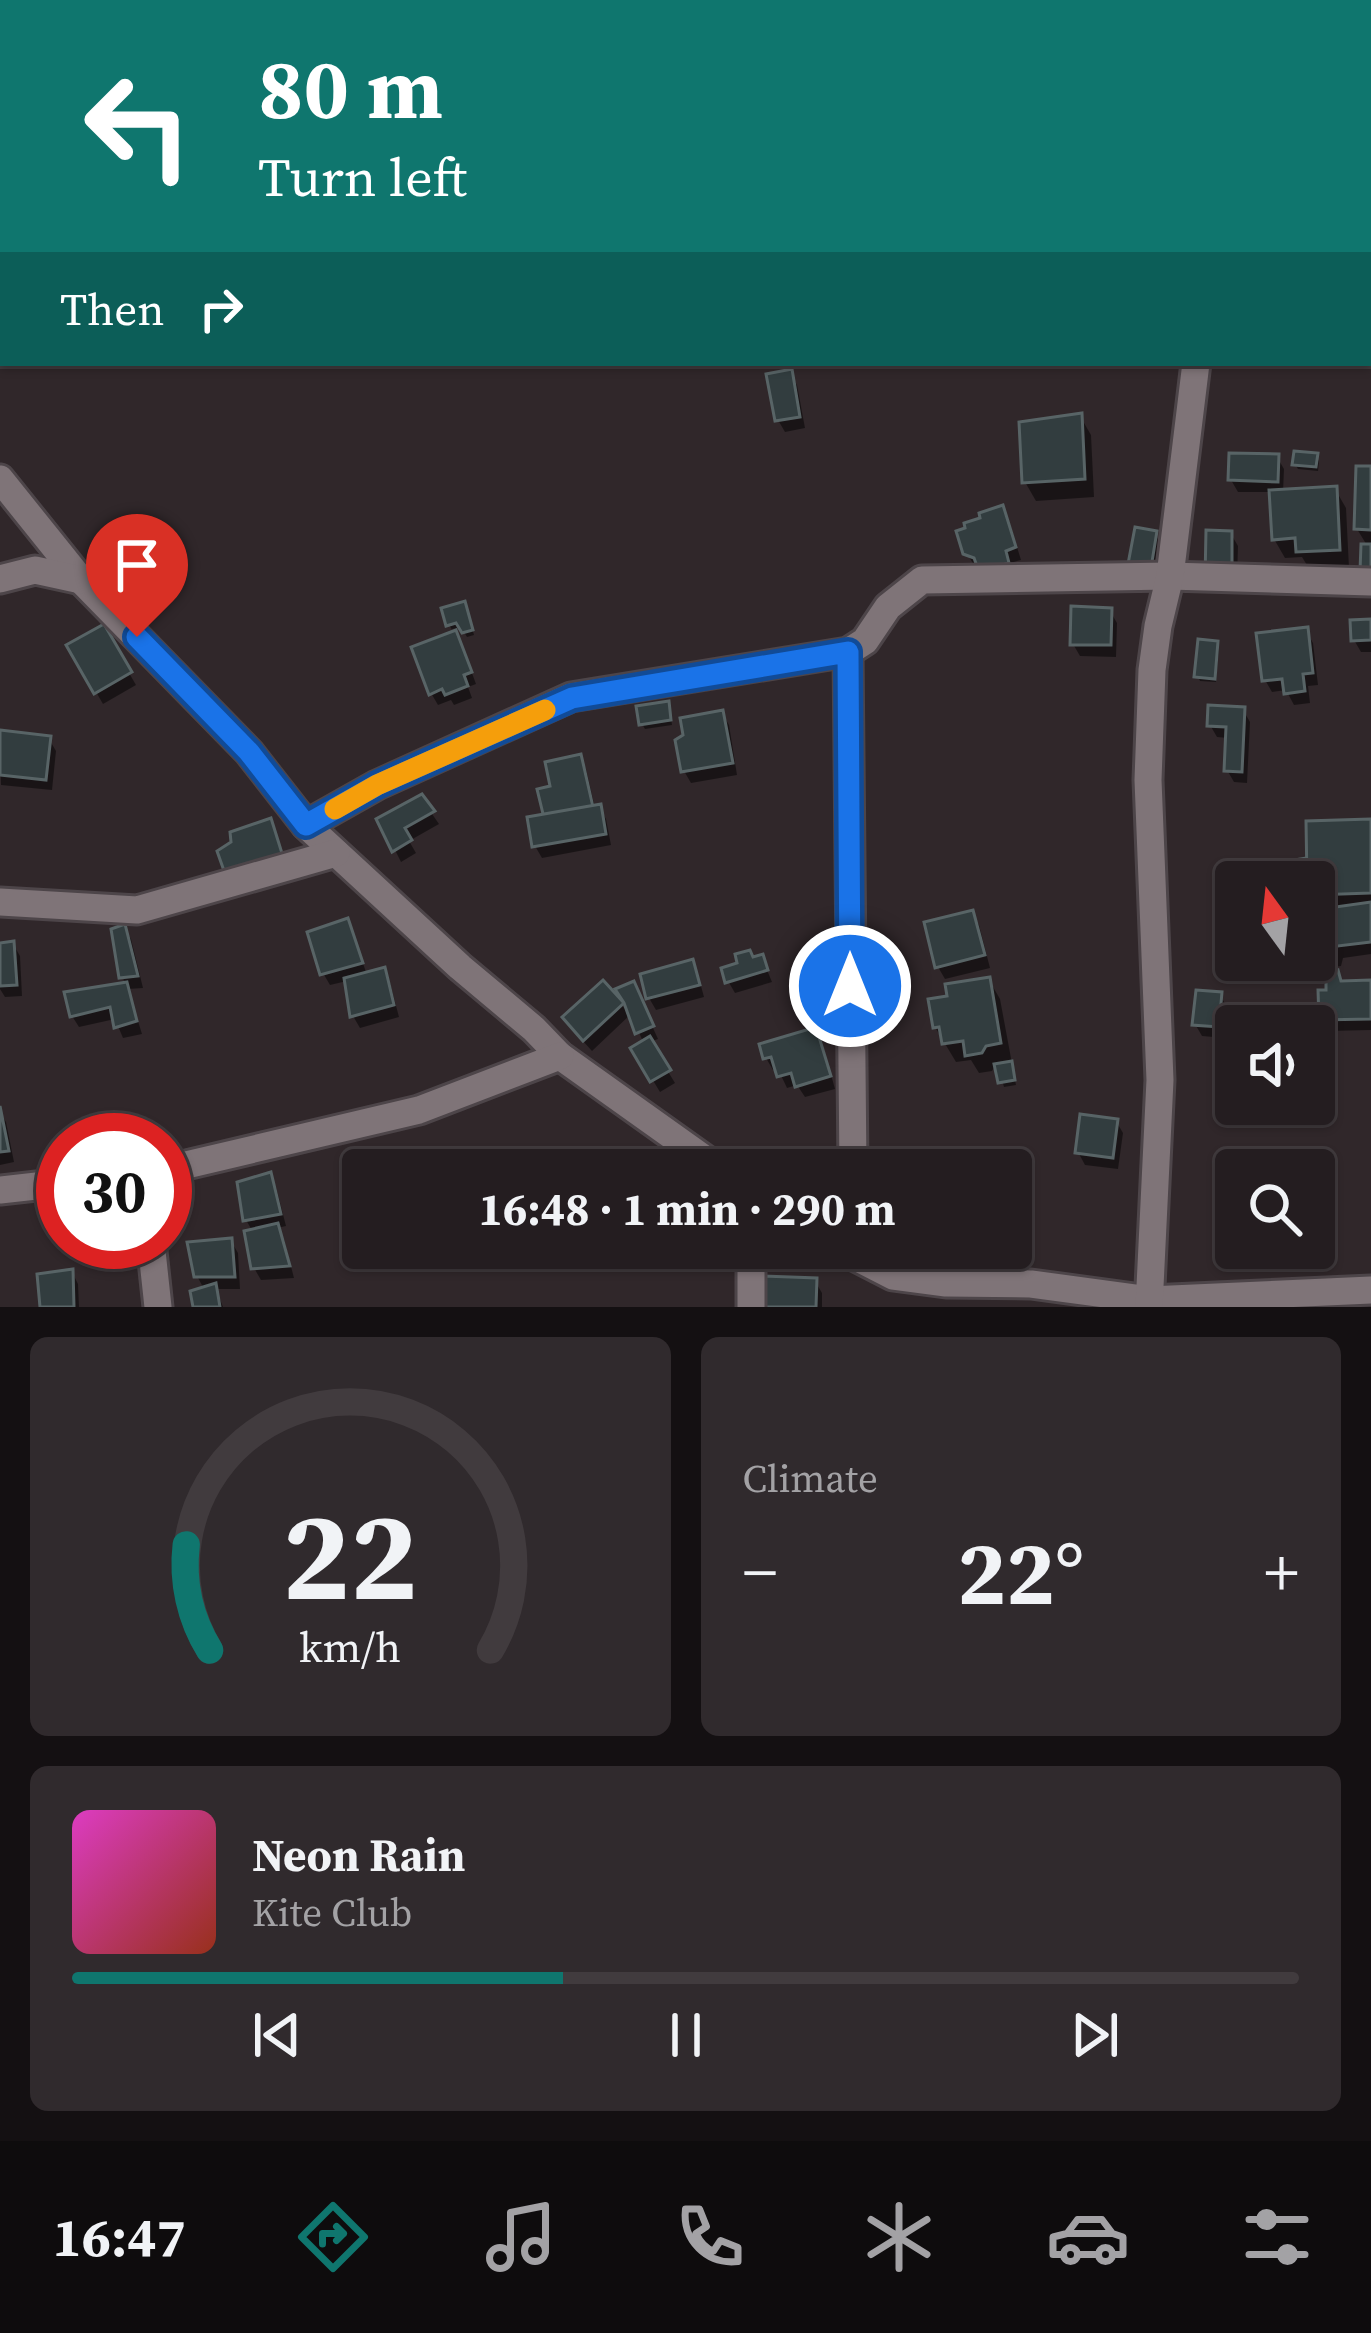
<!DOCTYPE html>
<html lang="en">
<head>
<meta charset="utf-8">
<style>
  :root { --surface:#241d20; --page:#302a2d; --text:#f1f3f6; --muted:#a3a2a5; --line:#413b3e; --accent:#0f766e }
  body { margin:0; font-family:"Source Serif 4",serif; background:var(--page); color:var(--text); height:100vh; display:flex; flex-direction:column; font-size:45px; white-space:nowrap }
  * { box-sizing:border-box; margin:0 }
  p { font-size:39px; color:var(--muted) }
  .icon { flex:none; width:66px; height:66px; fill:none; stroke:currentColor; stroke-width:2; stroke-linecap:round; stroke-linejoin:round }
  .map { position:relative; height:1307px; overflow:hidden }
  .sheet { display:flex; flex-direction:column; gap:30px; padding:30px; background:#141012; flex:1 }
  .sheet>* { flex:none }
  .guide { position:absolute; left:0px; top:0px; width:1371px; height:366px; box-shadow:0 3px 9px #0004,0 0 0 3px var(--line); background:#0f766e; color:#fff; overflow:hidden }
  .needle { width:78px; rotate:345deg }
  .tools { position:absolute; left:1215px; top:861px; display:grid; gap:24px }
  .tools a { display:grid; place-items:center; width:120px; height:120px; border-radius:12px; background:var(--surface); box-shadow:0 3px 9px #0004,0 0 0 3px var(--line); font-size:60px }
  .speed { position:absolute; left:36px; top:1113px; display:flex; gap:24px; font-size:60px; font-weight:700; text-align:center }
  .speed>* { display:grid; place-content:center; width:156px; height:156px; border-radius:50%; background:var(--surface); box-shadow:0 3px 9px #0004,0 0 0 3px var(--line); line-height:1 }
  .speed .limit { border:18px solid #d22; background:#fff; color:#111 }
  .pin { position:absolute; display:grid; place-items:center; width:102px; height:102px; color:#fff; margin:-123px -51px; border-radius:50% 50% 50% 0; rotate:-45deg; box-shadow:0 0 12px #0007 }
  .pin .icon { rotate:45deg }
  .me { position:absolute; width:132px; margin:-66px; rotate:0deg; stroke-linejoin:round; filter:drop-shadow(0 0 9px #0008) }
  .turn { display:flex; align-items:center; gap:42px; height:252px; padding:0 60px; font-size:54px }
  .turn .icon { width:156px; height:156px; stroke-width:2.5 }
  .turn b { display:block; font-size:84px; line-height:102px }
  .then { display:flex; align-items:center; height:114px; padding:0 60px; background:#0003; gap:24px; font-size:45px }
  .big { font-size:90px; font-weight:700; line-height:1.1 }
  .sheet .widget { flex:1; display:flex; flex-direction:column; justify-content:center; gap:18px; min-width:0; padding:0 42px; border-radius:18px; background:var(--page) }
  .sheet .dial { align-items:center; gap:0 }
  .dial svg { height:312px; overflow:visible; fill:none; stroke:var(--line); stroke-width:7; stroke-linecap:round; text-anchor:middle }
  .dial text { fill:var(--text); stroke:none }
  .song { display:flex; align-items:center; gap:36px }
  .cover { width:144px; height:144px; border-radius:18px; background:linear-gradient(135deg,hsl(310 70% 55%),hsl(10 70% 35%)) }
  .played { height:12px; border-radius:6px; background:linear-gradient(90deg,var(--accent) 40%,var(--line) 40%) }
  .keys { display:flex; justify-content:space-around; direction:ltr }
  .heat { display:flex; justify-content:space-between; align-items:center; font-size:66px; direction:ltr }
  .sheet .tiles { flex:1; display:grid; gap:30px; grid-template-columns:1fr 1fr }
  .widget:last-child { grid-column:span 2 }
  .trip { position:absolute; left:342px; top:1149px; width:690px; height:120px; border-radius:12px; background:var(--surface); box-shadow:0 3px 9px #0004,0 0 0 3px var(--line); font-weight:700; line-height:120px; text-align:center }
  .tab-bar { display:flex; height:192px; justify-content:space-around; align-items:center; background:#0e0c0d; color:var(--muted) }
  .tab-bar .icon { width:84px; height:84px }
  .tab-bar .selected { color:var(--accent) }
  .tab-bar b { font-size:54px; color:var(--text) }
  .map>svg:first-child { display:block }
  .shadow { fill:#0007 }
  .building { fill:#323d3f; stroke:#586466; stroke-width:3 }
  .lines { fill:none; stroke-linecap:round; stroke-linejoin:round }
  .street-casing { stroke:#4d4549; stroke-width:33 }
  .street { stroke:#7f7478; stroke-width:27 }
  .route-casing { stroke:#114b97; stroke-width:30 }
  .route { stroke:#1a73e8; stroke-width:21 }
  .slow { stroke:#f59e0b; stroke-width:21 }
</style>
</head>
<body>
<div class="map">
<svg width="1371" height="1307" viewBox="0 0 1371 1307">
  <rect width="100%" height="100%" fill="#30272a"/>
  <g class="shadow">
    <polygon points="790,373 797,385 805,428 785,432 778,420"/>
    <polygon points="1080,416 1091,435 1094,497 1036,501 1025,482"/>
    <polygon points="1316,456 1319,461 1318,471 1298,469 1295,464"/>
    <polygon points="1277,457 1284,469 1283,492 1335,489 1346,508 1349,568 1310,570 1302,557 1285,558 1274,539 1273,492 1238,492 1231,480"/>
    <polygon points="1371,469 1371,585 1368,547 1357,529"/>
    <polygon points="1002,509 1009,521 1021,560 1010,563 1014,575 974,565 966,552"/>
    <polygon points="1155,534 1162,546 1157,579 1138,575"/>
    <polygon points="1231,534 1238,546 1237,579 1224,579"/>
    <polygon points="467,609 474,635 467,637 461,627 452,629 462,646 476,684 468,687 472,698 454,705 451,700 438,705 431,693 455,634 449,625"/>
    <polygon points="1110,611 1117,623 1116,657 1080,656 1073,644"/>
    <polygon points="1371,622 1371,652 1361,652 1354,640"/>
    <polygon points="103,628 136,685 103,704 70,647"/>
    <polygon points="1306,631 1313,643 1318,685 1308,686 1310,703 1294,705 1286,690 1272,692 1265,680"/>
    <polygon points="1217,644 1219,649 1216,682 1200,681 1198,676"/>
    <polygon points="670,709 672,725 645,729 642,724"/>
    <polygon points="1243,710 1250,722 1247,783 1234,782 1227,770 1228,738 1217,737 1210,725"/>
    <polygon points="722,713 729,725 737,775 691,783 684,771 686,737"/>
    <polygon points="0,733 49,739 56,751 52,790 1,785"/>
    <polygon points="579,757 586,769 595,808 599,807 606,819 611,845 542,858 535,846 547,817 554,788"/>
    <polygon points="421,798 439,824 409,841 416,853 401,862 380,820"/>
    <polygon points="1371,822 1371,954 1343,958 1341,966 1333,967 1317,935 1321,912 1314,900 1314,882 1252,882 1304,861 1310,872"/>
    <polygon points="972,913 979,925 990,968 945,979 938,967"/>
    <polygon points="347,922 353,934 367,975 383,971 390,983 399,1017 360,1028 353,1016 347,981 330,985 323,973"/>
    <polygon points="124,928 131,939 143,988 128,989 142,1034 123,1038 115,1019 79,1027 72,1016 127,985 122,977"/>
    <polygon points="1236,928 1236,960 1248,960 1246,978 1224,976 1217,964"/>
    <polygon points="13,944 20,956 22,996 5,997 0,989 0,946"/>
    <polygon points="762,958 772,982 735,993 728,981 753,960"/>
    <polygon points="691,963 698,975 704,997 656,1010 649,998"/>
    <polygon points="989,980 1000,999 1016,1085 1004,1087 997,1062 992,1071 979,1073 971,1060 956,1062 935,1027 950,998"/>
    <polygon points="1371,983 1371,1030 1329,1031 1322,1019 1342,984"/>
    <polygon points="602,984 626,1010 639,997 658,1039 650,1042 675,1083 660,1092 634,1049 644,1044 631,1014 592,1051 572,1029 566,1018"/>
    <polygon points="1220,995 1227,1007 1225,1038 1202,1036 1195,1024"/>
    <polygon points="815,1030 822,1042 835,1089 805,1097 797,1085 787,1088 778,1069 773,1070 766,1058"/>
    <polygon points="0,1112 6,1122 14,1162 0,1165"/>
    <polygon points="1116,1121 1123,1133 1118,1169 1085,1165 1078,1152"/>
    <polygon points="269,1176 276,1187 286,1226 277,1228 284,1239 294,1278 261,1280 254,1268 253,1232 246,1220"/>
    <polygon points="231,1241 238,1253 240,1289 216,1289 223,1307 196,1307 204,1289 197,1276"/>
    <polygon points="72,1272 78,1284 79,1307 43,1307"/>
    <polygon points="815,1281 822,1293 822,1307 765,1307"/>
  </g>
  <g class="building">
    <polygon points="792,369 800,417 775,421 766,374"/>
    <polygon points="1082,413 1085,479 1022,483 1019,422"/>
    <polygon points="1294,451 1318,453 1316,467 1292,465"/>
    <polygon points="1229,453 1279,454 1278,482 1228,480"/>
    <polygon points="1356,466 1371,466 1371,530 1354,529"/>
    <polygon points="1337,486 1340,550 1296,552 1295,538 1272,540 1269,490"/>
    <polygon points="1003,505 1016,547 1006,551 1009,563 979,572 974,558 963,554 956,531 965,528 964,523 980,518 979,513"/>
    <polygon points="1135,527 1157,531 1151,568 1128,564"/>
    <polygon points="1206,530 1232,531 1232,568 1205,580"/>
    <polygon points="1361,544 1371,544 1371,571 1360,571"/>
    <polygon points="465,601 473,630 462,633 456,623 446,626 441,608"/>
    <polygon points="1071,606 1112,608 1111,645 1070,645"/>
    <polygon points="1371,619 1371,640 1351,641 1350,620"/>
    <polygon points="104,624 132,672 94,694 66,645"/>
    <polygon points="1308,627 1313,673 1303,674 1305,691 1284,694 1282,679 1262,681 1256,633"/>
    <polygon points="456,630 472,672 464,675 468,686 445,695 442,689 429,695 411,647"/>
    <polygon points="1198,639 1218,641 1215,679 1194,677"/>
    <polygon points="669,701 671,720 639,725 636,706"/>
    <polygon points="1208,705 1245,707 1242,772 1224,771 1226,727 1207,726"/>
    <polygon points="723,710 733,763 681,772 675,740 683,735 680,718"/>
    <polygon points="0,730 51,736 46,780 0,775"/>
    <polygon points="581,754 593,807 544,818 537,789 550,786 545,762"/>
    <polygon points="422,794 435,811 405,828 412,840 392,852 376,819"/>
    <polygon points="601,804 606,834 532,847 527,817"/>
    <polygon points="271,818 285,863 228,882 217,851 231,842 230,832"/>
    <polygon points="1371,819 1371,893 1314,895 1314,882 1307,882 1306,821"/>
    <polygon points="1306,858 1303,882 1249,882 1247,868"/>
    <polygon points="1371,902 1371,942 1337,946 1335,954 1323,956 1320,935 1314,936 1314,910"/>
    <polygon points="973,910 985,955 935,968 924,922"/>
    <polygon points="348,918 363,963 320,975 307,932"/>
    <polygon points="125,924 138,976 119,978 111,929"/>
    <polygon points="1217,924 1236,925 1236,960 1241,960 1241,967 1214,965"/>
    <polygon points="14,941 17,985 0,986 0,943"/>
    <polygon points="750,950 753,957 763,954 768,970 725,983 721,968 737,963 735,954"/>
    <polygon points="693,959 700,985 646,999 640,974"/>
    <polygon points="385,967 394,1005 350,1017 344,978"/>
    <polygon points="1338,970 1341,981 1371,980 1371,1019 1319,1020 1318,990 1326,990 1326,974"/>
    <polygon points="990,977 1001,1043 986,1046 982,1053 965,1056 963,1041 942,1044 939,1027 933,1028 928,999 947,996 945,984"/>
    <polygon points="603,980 624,1003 583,1041 562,1017"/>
    <polygon points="634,981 654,1026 635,1034 624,1003 615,989"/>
    <polygon points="127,982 137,1021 114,1028 110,1007 70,1017 64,992"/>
    <polygon points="1196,990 1222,992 1219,1027 1192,1025"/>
    <polygon points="816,1027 831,1076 795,1087 791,1073 777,1077 771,1057 763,1059 759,1044"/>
    <polygon points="650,1036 671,1070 650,1082 630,1048"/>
    <polygon points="1012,1061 1015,1080 998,1083 994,1064"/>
    <polygon points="0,1106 9,1151 0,1152"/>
    <polygon points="1080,1114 1118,1119 1113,1158 1075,1153"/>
    <polygon points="487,1160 491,1170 456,1170"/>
    <polygon points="271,1172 281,1214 243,1221 237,1182"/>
    <polygon points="278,1223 290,1266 251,1269 244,1231"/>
    <polygon points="232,1238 235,1277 194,1277 187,1242"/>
    <polygon points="73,1269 74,1307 40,1307 37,1274"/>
    <polygon points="763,1276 817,1278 816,1307 762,1307"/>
    <polygon points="216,1283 220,1307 193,1307 190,1291"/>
  </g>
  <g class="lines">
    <defs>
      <g id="street">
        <polyline points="930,3 930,0"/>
        <polyline points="1368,221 1371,220"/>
        <polyline points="0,479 81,580 249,752 306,825 460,967 534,1029 560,1056 720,1170"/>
        <polyline points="0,579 35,570 81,580"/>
        <polyline points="848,652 853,1170"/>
        <polyline points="306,825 377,785 571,697 848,652 865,641 888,607 922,580 1170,576 1371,582"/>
        <polyline points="0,902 137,910 336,853"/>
        <polyline points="165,1170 419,1110 560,1056"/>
        <polyline points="0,1190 63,1183"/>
        <polyline points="151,1242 158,1307"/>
        <polyline points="848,1248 856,1257 893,1276 946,1283 1031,1284 1149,1300 1371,1290"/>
        <polyline points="751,1307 751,1248"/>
        <polyline points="1149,1307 1160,1080 1148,780 1152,670 1158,626 1170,576 1196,363"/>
      </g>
    </defs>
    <use href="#street" class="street-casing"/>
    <use href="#street" class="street"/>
  </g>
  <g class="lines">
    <defs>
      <polyline id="route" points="137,637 249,752 306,825 377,785 572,698 848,652 850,986"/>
    </defs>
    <use href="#route" class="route-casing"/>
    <use href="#route" class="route"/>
    <polyline class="slow" points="335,809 377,785 545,710"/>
  </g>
</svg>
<div class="tools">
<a><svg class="needle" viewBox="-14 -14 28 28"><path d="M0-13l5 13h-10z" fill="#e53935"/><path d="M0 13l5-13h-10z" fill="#a3a2a5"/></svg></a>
<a><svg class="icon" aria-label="sound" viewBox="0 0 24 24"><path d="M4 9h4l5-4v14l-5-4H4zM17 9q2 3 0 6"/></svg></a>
<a><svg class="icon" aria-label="search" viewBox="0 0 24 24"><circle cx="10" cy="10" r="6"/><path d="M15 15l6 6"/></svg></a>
</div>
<div class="speed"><div class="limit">30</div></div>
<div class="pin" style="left:137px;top:637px;background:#d93025"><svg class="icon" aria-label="arrive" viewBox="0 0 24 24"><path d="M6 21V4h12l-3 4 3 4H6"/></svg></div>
<svg class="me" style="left:850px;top:986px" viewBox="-20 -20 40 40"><circle r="17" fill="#1a73e8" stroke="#fff" stroke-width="3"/><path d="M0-11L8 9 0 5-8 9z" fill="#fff"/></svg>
<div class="trip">16:48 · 1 min · 290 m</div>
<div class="guide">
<div class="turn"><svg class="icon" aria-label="left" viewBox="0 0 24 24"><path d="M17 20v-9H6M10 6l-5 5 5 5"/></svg><div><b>80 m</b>Turn left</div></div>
<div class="then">Then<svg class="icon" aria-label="right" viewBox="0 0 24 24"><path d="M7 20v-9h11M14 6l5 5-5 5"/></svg></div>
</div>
</div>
<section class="sheet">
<div class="tiles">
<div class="widget dial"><svg viewBox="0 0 100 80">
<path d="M14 69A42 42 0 1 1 86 69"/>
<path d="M14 69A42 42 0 0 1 8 42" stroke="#0f766e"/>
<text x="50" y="56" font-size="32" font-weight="700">22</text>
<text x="50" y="72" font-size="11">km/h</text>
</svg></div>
<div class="widget"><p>Climate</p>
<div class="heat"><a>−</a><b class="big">22°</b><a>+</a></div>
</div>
<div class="widget">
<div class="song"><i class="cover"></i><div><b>Neon Rain</b><p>Kite Club</p></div></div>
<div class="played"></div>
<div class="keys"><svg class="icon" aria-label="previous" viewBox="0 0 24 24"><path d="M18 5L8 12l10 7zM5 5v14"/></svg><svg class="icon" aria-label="pause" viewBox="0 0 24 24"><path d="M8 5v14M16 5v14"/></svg><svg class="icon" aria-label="next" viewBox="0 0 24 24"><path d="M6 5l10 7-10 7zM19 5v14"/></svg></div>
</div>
</div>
</section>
<nav class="tab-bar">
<b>16:47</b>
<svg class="icon selected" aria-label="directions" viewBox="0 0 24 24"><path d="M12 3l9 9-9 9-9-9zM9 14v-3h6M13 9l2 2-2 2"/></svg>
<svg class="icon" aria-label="music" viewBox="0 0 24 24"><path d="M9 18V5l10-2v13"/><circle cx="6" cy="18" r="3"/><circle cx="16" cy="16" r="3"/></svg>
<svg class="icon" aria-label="phone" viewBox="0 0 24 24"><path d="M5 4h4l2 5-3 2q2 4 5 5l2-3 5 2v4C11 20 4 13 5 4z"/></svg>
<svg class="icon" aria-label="climate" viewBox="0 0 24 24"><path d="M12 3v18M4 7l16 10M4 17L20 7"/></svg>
<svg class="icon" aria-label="car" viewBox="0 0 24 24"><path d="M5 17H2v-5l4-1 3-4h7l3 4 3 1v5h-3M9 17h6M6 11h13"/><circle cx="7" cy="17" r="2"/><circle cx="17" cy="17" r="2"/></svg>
<svg class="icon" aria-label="filters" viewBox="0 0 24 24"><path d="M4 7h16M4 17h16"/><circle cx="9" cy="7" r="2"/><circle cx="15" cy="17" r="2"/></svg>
</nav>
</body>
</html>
